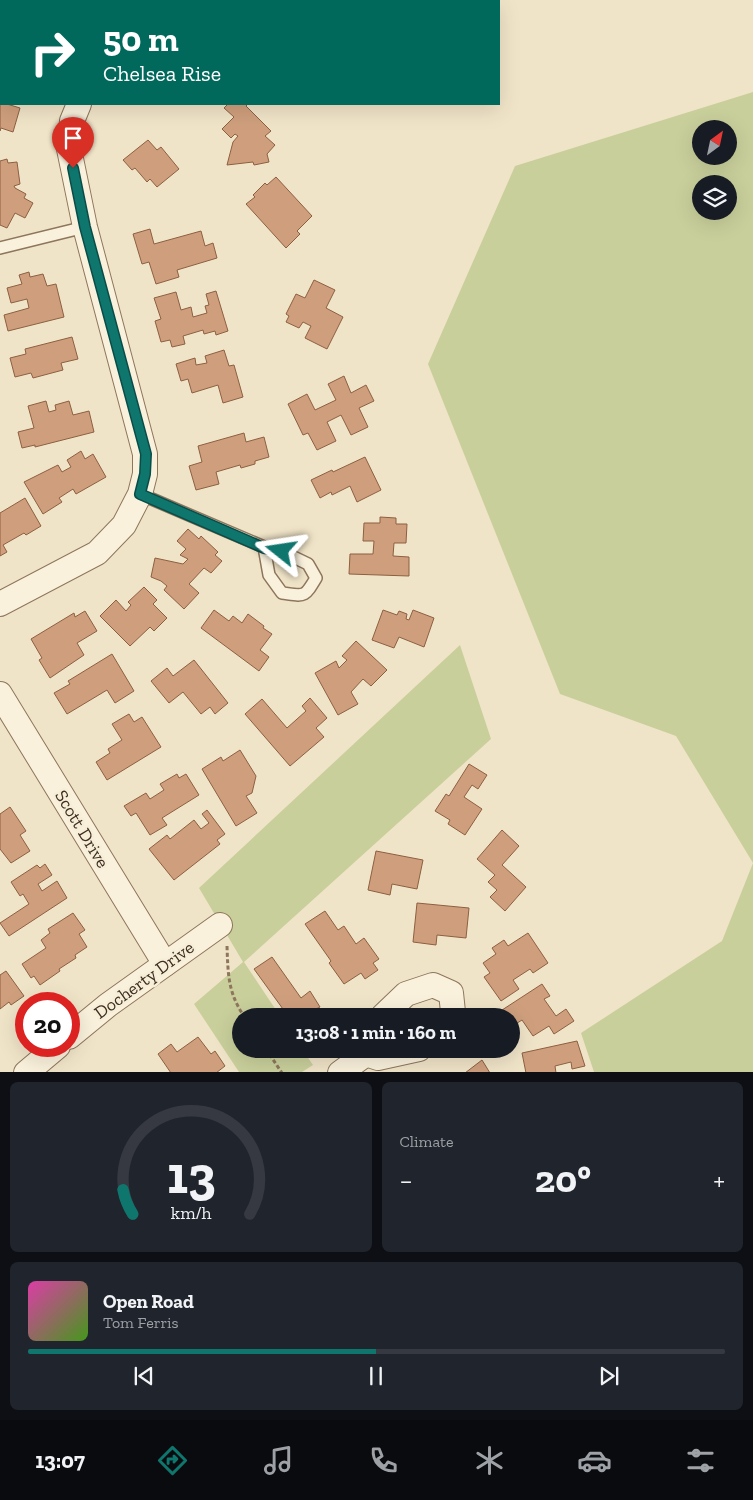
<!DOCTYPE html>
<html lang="en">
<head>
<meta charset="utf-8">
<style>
  :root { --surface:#171b24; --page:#20242c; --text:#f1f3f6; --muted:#9ea1a6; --line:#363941; --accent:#0f766e }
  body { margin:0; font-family:"Zilla Slab",serif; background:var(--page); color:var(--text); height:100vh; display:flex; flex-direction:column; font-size:19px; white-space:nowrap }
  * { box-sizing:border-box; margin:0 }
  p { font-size:16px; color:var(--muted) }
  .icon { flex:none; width:28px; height:28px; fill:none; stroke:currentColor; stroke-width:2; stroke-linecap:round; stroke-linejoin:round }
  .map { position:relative; height:1072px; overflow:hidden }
  .sheet { display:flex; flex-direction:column; gap:10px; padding:10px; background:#0d0f14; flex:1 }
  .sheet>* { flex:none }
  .banner { position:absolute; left:0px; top:0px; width:500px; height:105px; box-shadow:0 5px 20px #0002; background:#00695c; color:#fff; overflow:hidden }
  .needle { width:32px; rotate:33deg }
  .controls { position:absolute; left:692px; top:120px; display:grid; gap:10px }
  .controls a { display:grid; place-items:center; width:45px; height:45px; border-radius:50%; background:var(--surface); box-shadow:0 5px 20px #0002; font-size:25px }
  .speed { position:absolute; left:15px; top:992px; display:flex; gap:10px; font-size:25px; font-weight:700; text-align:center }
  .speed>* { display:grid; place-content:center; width:65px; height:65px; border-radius:50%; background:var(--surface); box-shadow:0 5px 20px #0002; line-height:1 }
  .speed .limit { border:8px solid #d22; background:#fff; color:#111 }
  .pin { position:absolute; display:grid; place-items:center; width:42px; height:42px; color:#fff; margin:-51px -21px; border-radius:50% 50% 50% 0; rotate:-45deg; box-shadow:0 0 5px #0007 }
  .pin .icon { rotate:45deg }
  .me { position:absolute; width:55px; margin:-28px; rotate:285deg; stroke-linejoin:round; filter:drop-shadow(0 0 4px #0008) }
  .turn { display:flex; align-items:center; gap:18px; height:105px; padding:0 20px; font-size:22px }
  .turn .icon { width:65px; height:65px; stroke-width:2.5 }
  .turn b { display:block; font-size:35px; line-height:42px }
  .big { font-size:38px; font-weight:700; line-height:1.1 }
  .sheet .widget { flex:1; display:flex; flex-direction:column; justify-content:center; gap:8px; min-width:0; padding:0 18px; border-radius:8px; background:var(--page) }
  .sheet .dial { align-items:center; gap:0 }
  .dial svg { height:130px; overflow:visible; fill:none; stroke:var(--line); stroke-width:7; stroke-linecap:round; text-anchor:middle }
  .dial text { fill:var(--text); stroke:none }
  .song { display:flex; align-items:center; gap:15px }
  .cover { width:60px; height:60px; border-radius:8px; background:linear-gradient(135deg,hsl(320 70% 55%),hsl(100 70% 35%)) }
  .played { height:5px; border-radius:2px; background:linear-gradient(90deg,var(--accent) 50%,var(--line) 50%) }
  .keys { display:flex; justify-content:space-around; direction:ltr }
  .heat { display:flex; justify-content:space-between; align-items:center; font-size:28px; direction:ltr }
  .sheet .tiles { flex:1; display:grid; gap:10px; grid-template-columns:1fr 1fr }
  .widget:last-child { grid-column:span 2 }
  .trip { position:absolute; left:232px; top:1008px; width:288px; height:50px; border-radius:25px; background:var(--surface); box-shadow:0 5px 20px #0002; font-weight:700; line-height:50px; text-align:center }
  .tab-bar { display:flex; height:80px; justify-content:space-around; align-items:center; background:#090b0e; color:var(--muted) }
  .tab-bar .icon { width:35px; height:35px }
  .tab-bar .on { color:var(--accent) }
  .tab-bar b { font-size:22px; color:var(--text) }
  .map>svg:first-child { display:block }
  .green { fill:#c9cf9b; fill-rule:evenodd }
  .building { fill:#cf9f7d; stroke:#8d5f41 }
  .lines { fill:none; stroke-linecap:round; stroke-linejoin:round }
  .service-casing { stroke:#8d765c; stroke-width:14 }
  .minor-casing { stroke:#8d765c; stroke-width:26 }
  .path { stroke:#8d765c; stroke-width:3; stroke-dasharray:4 2.5; stroke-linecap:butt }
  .service { stroke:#faf1dc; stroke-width:11 }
  .minor { stroke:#faf1dc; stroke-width:24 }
  .route-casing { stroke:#0a4d48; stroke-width:12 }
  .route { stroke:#0f766e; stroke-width:9 }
  .labels { text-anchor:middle; stroke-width:5; stroke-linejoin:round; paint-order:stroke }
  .street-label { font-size:18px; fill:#3d2e20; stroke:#f7eed8 }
</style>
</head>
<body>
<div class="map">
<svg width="753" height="1073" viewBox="0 0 753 1073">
  <rect width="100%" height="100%" fill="#f0e4c8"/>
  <g class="green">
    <path d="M753,92V1072H594L581,1033L722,941L753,863L676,736L560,694L428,364L515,166ZM701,129H729V156H701ZM701,184H729V211H701Z"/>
    <polygon points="460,645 491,739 244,962 280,1016 241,1016 241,1049 302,1049 313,1065 302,1072 239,1072 194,1004 243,962 199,888"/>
  </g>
  <g class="building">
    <polygon points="13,0 67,0 67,1"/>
    <polygon points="0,101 1,104 7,104 20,108 13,132 1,128 0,131"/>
    <polygon points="228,104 248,104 246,106 271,131 265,136 275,145 267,154 269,162 254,165 253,162 227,165 233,142 238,136 235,134 231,138 222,129 234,117 224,108"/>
    <polygon points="148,140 157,150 161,147 179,169 157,187 150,179 147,182 135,168 132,170 123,160"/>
    <polygon points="7,159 8,163 17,162 20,184 14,186 15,188 26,194 24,198 33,203 25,218 15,213 7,228 0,225 0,161"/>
    <polygon points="276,177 312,216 297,231 300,234 286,248 246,204 255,197 253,195 265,183 267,185"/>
    <polygon points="150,229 154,244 201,231 205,246 213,243 217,258 177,270 179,277 156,284 149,262 142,264 133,234"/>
    <polygon points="29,272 30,277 43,274 47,286 56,284 64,317 8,331 4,315 29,308 27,299 11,303 7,288 22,284 19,275"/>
    <polygon points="314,280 335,290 326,308 343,317 327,349 305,338 311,326 303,322 299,328 286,322 289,316 286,314 296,294 305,298"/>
    <polygon points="216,291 228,331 216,335 215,331 204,334 203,330 183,336 185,344 172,347 170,340 161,342 155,321 161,319 154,298 176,292 181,310 191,307 193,317 207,313 205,306 209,305 206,294"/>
    <polygon points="72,337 78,359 61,363 63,370 33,378 31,373 15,377 10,358 26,354 25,349"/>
    <polygon points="224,350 229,366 234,365 243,397 223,403 218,385 192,393 188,379 181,381 176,364 195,358 196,365 207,363 205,356"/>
    <polygon points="344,376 351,393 366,385 374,401 359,408 368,427 351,435 341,415 327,422 336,441 317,450 308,433 303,435 288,404 307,394 315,410 336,400 328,384"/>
    <polygon points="46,401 49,412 56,410 55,405 69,401 73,415 89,411 94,432 35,447 35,445 22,448 18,432 34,428 28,406"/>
    <polygon points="244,433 246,442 264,437 269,457 255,461 255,464 241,468 240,465 216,472 219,484 196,490 189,466 202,462 198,446"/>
    <polygon points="81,451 85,459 93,454 106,477 76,494 73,489 59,498 62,502 43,514 24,482 58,465 62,472 71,467 67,460"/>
    <polygon points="365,457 381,490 357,502 350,486 332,495 331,492 320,498 311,480 332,470 333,472"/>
    <polygon points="25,498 41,526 26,535 24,533 3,545 7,552 0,556 0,513"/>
    <polygon points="380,517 396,518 396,524 407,524 406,543 394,543 393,556 409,557 409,576 349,574 350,554 373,554 374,541 363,541 364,523 380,523"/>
    <polygon points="188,529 199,539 201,536 218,552 215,555 222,561 211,573 204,568 189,584 199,593 184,609 164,590 167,586 161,581 151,577 155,558 183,564 188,559 180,555 186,549 177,541"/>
    <polygon points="144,587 157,600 153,604 167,618 154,631 150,627 130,646 100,616 116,600 126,611 131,605 128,602"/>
    <polygon points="214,610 229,621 233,616 242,623 248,614 264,626 263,628 272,634 260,650 269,657 259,671 201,628"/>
    <polygon points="383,610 397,615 399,611 407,614 406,619 409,620 413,610 434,618 424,647 399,637 394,648 372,640"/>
    <polygon points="85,611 97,631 77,643 84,655 50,678 39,660 42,658 31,639 74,613 75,617"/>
    <polygon points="356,641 387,670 371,686 363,679 351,692 358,704 338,715 315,673 336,661 339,668 347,660 342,656"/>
    <polygon points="112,654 134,691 115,703 107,690 67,714 54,693 70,684 68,681"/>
    <polygon points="194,660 228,703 215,714 210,707 201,714 183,692 169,703 151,681 167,668 173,676"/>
    <polygon points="310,698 327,718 316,728 324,737 290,766 245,714 262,699 287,728 306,711 302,706"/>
    <polygon points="129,714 134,722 142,717 161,747 107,780 96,762 110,753 108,749 122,740 112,724"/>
    <polygon points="240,750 256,776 252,793 246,796 257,813 236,826 202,769 221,757 223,761"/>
    <polygon points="469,764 487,775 478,789 472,785 464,797 482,809 465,835 448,824 450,820 435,811 446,794 449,796"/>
    <polygon points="177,774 179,778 186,774 199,795 162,818 167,825 150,835 136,813 131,816 124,806 146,793 150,799 164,790 160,784"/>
    <polygon points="10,807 26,831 20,835 30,851 11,863 0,849 0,814"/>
    <polygon points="207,810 225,834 217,840 220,844 174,880 149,849 167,835 170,839 194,820 201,829 209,823 202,814"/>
    <polygon points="502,830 519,846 502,865 526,887 505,911 490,897 497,890 488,882 495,875 477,859"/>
    <polygon points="376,851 423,860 417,889 392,884 390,895 368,890"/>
    <polygon points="45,864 52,875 38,884 42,891 57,881 67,898 9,936 0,923 29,904 23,894 20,896 11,882 37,865 40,868"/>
    <polygon points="417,903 469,908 466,938 437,935 436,945 413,942"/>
    <polygon points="325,911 338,930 344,926 356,944 364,938 379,959 373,963 378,970 365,979 361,973 344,984 329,963 331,961 305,924"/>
    <polygon points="73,913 85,930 79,934 87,947 75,955 76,958 59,969 60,971 40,985 34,976 31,978 22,964 46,948 41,940 50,933 48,929"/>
    <polygon points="528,933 548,963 533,973 530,969 513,980 519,989 501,1001 484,977 490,973 483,963 496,954 492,948 504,940 508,946"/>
    <polygon points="272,957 301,998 310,991 320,1007 316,1009 319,1013 315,1016 288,1016 254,969"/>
    <polygon points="6,971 24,996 11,1005 9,1002 0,1009 0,975"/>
    <polygon points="542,984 550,996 544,999 556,1016 566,1009 574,1021 554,1034 549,1026 533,1036 522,1020 511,1027 511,1016 502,1016 499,1012"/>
    <polygon points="198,1037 211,1054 215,1051 225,1066 216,1073 171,1073 158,1054 171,1044 177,1052"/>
    <polygon points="577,1041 585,1066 572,1069 571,1062 555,1066 556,1073 526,1073 522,1053"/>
    <polygon points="482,1060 490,1073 465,1073"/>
  </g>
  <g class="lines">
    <defs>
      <g id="service">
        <polyline points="0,248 85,227"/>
        <path d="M140,494L264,547L281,551L308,564L316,578C304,598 305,596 282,593L269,575L264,547"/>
      </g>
      <g id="minor">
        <polyline points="110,1 110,0"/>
        <polyline points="0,604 97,553 124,525 140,494 145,474 145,454 85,227 69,149 72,121 79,104"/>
        <polyline points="0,694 165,964"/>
        <polyline points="383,1016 406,994 433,985 451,993 453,1012 450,1016"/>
        <polyline points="69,1037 108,1005 220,925"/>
        <polyline points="366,1054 378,1058 419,1049"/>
        <polyline points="26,1073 58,1046"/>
        <polyline points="340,1073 366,1054 368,1049"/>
      </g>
    </defs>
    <use href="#service" class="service-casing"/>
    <use href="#minor" class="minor-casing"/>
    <g class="path">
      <path d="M227,946C228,974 228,993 244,1016"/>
      <polyline points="266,1049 282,1073"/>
    </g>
    <use href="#service" class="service"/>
    <use href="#minor" class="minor"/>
  </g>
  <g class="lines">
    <defs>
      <polyline id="route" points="73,168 85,227 146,454 145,474 140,494 264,548 281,551"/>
    </defs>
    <use href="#route" class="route-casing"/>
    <use href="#route" class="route"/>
  </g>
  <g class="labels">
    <g class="street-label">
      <text transform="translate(82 829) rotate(59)" y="6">Scott Drive</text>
      <text transform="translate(144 980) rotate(-36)" y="6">Docherty Drive</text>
    </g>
  </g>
</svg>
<div class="controls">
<a><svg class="needle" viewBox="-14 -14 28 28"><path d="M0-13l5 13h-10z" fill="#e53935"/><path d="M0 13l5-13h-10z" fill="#9ea1a6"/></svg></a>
<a><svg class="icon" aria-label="layers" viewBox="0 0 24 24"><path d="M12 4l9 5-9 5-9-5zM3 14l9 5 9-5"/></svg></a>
</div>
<div class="speed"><div class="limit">20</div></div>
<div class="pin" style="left:73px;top:168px;background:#d93025"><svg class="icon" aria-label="arrive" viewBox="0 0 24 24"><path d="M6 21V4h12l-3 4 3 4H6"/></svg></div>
<svg class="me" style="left:281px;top:551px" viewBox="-20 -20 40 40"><path d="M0-17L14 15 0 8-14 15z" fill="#0f766e" stroke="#fff" stroke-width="4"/></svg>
<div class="trip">13:08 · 1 min · 160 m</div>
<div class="banner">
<div class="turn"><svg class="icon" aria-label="right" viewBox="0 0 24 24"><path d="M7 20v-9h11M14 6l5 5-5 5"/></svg><div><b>50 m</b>Chelsea Rise</div></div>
</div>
</div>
<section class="sheet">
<div class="tiles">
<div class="widget dial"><svg viewBox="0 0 100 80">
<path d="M14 69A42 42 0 1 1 86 69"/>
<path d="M14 69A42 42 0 0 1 8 54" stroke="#0f766e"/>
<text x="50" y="56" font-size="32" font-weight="700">13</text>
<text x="50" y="72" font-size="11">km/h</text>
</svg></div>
<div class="widget"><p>Climate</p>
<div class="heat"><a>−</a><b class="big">20°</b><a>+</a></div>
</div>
<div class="widget">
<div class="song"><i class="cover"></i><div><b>Open Road</b><p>Tom Ferris</p></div></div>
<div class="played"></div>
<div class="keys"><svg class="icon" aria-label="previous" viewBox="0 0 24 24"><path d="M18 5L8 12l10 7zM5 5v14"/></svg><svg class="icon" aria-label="pause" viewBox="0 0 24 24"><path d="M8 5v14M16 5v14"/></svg><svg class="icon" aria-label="next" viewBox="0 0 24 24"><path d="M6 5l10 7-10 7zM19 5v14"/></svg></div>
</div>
</div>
</section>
<nav class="tab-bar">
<b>13:07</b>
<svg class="icon on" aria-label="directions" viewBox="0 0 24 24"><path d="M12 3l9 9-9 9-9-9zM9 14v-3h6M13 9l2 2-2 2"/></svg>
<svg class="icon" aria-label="music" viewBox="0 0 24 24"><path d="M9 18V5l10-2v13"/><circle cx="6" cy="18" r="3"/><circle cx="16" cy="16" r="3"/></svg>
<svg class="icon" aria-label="phone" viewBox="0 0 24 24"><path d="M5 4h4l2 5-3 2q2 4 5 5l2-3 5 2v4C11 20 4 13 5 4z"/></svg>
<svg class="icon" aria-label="climate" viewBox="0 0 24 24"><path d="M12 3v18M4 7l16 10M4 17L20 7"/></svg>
<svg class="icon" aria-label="car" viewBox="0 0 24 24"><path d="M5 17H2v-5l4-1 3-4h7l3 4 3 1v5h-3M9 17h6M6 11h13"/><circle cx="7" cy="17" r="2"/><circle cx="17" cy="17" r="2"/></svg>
<svg class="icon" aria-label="filters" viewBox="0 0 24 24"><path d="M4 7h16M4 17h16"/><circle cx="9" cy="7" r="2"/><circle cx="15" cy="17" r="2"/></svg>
</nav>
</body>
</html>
